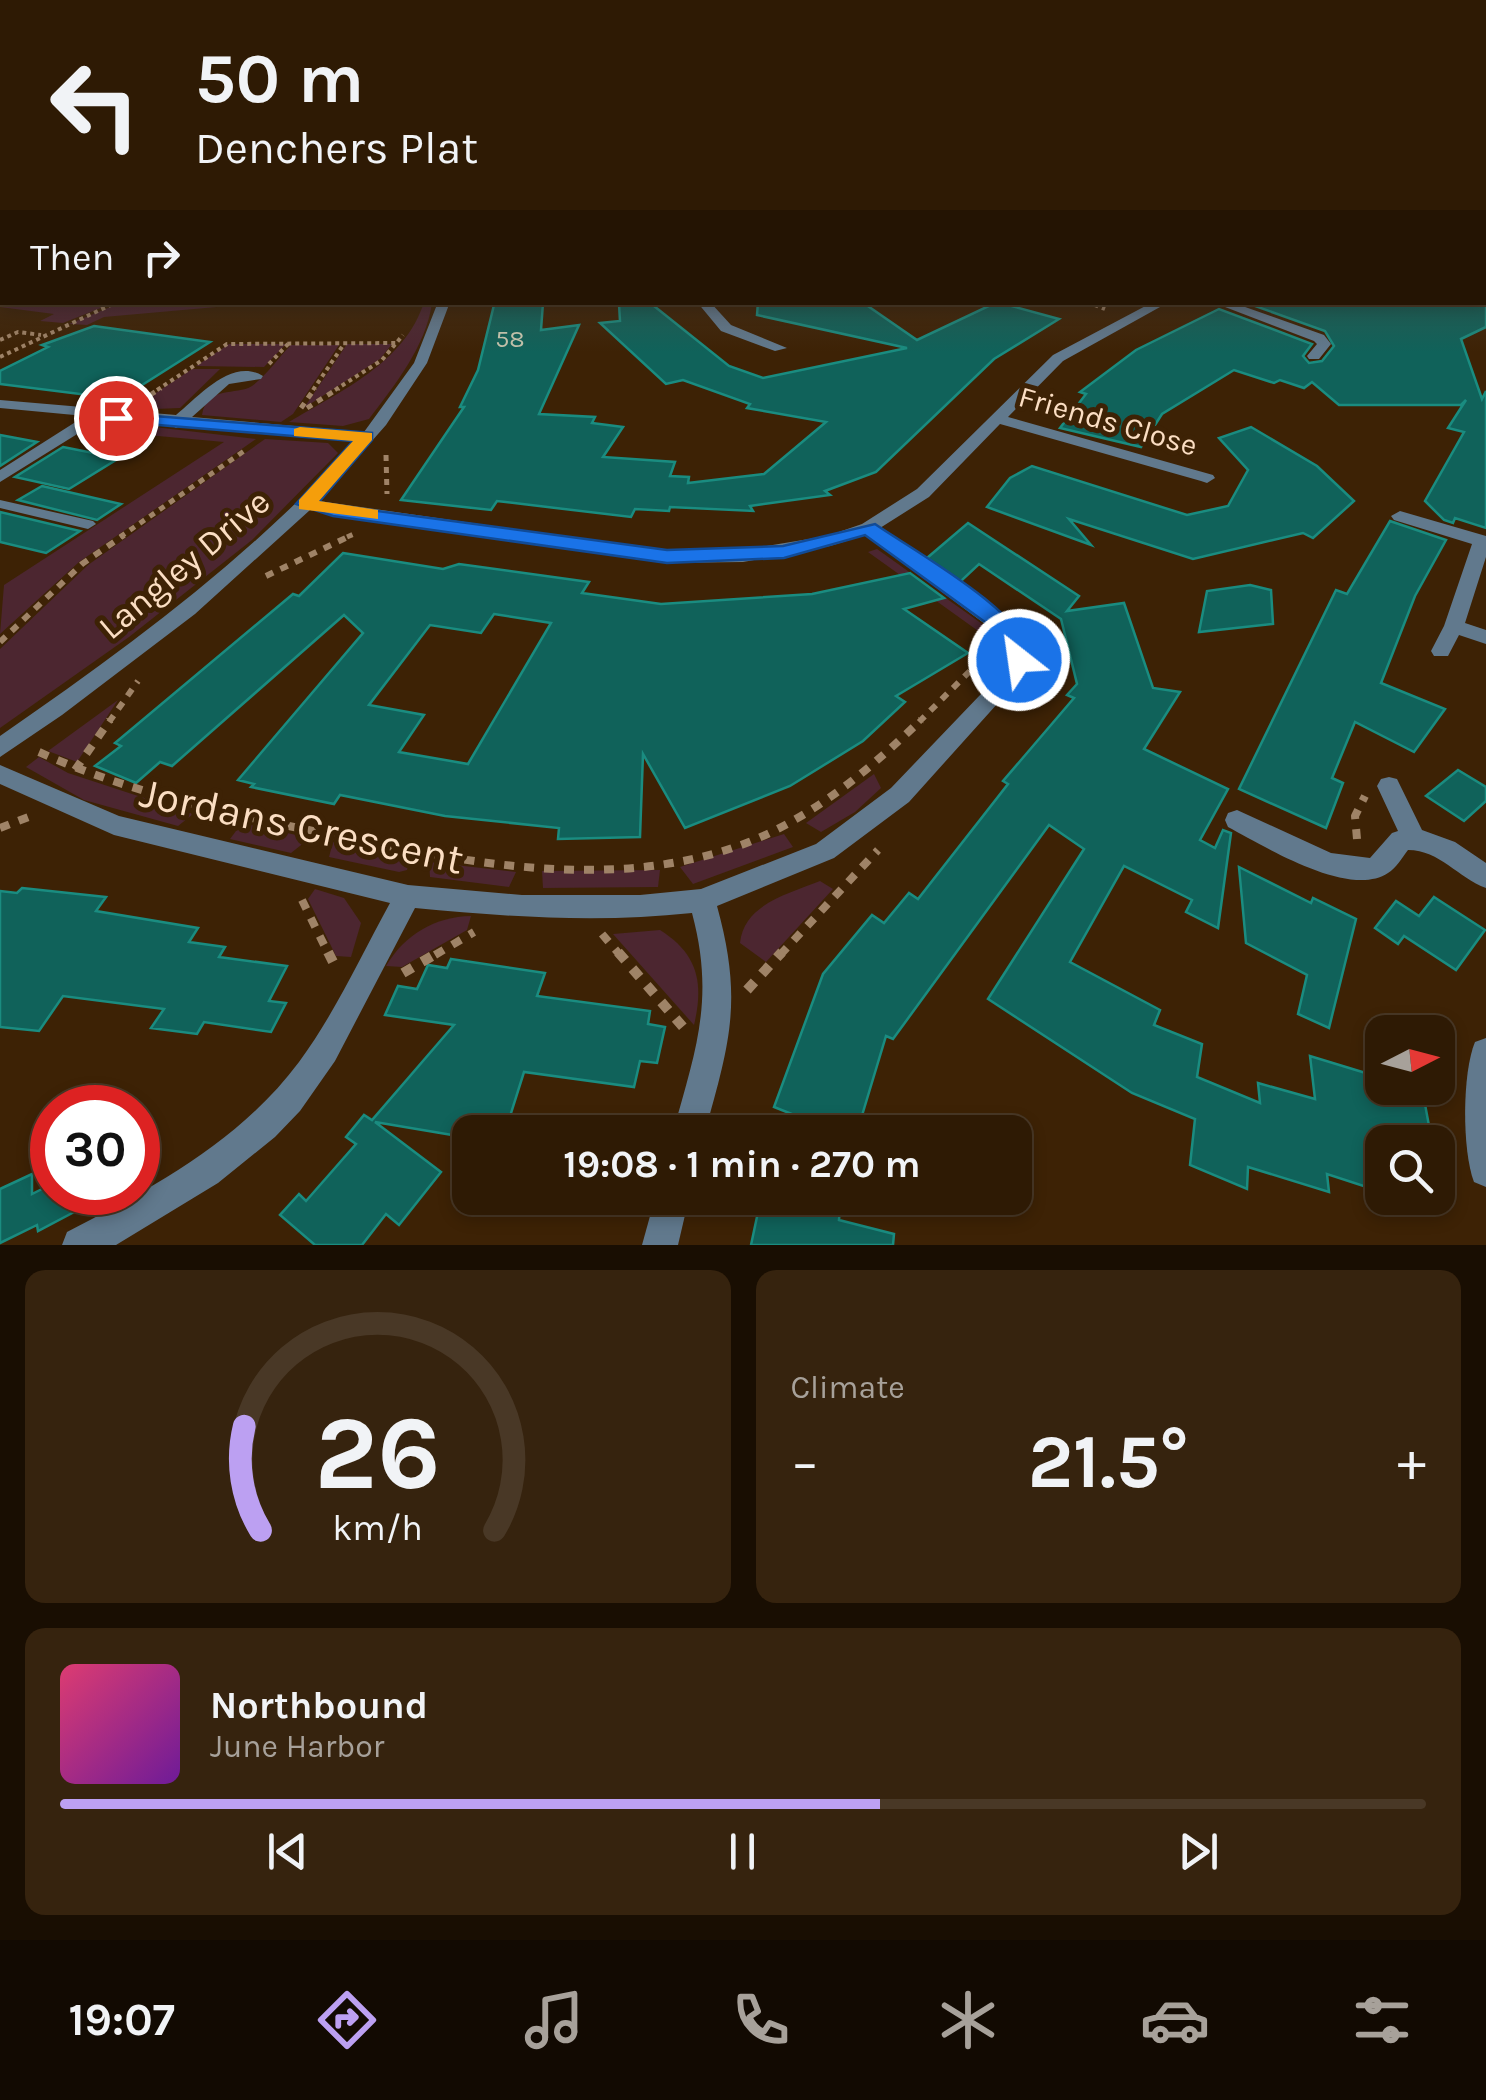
<!DOCTYPE html>
<html lang="en">
<head>
<meta charset="utf-8">
<style>
  :root { --surface:#2e1a04; --page:#36230e; --text:#f1f3f6; --muted:#a7a19a; --line:#493826; --accent:#bca0f2 }
  body { margin:0; font-family:Karla,sans-serif; background:var(--page); color:var(--text); height:100vh; display:flex; flex-direction:column; font-size:38px; white-space:nowrap }
  * { box-sizing:border-box; margin:0 }
  p { font-size:32px; color:var(--muted) }
  .icon { flex:none; width:55px; height:55px; fill:none; stroke:currentColor; stroke-width:2; stroke-linecap:round; stroke-linejoin:round }
  .map { position:relative; height:1245px; overflow:hidden }
  .panel { display:flex; flex-direction:column; gap:25px; padding:25px; background:#190e02; flex:1 }
  .panel>* { flex:none }
  .top-card { position:absolute; left:0px; top:0px; width:1488px; height:305px; box-shadow:0 5px 15px #0003,0 0 0 2px var(--line); background:#2e1a04; color:var(--text); overflow:hidden }
  .needle { width:65px; rotate:84deg }
  .controls { position:absolute; left:1365px; top:1015px; display:grid; gap:20px }
  .controls a { display:grid; place-items:center; width:90px; height:90px; border-radius:20px; background:var(--surface); box-shadow:0 5px 15px #0003,0 0 0 2px var(--line); font-size:50px }
  .speed { position:absolute; left:30px; top:1085px; display:flex; gap:20px; font-size:50px; font-weight:700; text-align:center }
  .speed>* { display:grid; place-content:center; width:130px; height:130px; border-radius:50%; background:var(--surface); box-shadow:0 5px 15px #0003,0 0 0 2px var(--line); line-height:1 }
  .speed .limit { border:15px solid #d22; background:#fff; color:#111 }
  .pin { position:absolute; display:grid; place-items:center; width:85px; height:85px; color:#fff; margin:-42px; border:5px solid #fff; border-radius:50%; box-shadow:0 2px 10px #0007 }
  .me { position:absolute; width:110px; margin:-55px; rotate:330deg; stroke-linejoin:round; filter:drop-shadow(0 0 8px #0008) }
  .turn { display:flex; align-items:center; gap:35px; height:210px; padding:0 30px; font-size:45px }
  .turn .icon { width:130px; height:130px; stroke-width:2.5 }
  .turn b { display:block; font-size:70px; line-height:85px }
  .then { display:flex; align-items:center; height:95px; padding:0 30px; background:#0003; gap:20px; font-size:38px }
  .big { font-size:75px; font-weight:700; line-height:1.1 }
  .panel .widget { flex:1; display:flex; flex-direction:column; justify-content:center; gap:15px; min-width:0; padding:0 35px; border-radius:20px; background:var(--page) }
  .panel .dial { align-items:center; gap:0 }
  .dial svg { height:260px; overflow:visible; fill:none; stroke:var(--line); stroke-width:7; stroke-linecap:round; text-anchor:middle }
  .dial text { fill:var(--text); stroke:none }
  .song { display:flex; align-items:center; gap:30px }
  .cover { width:120px; height:120px; border-radius:15px; background:linear-gradient(135deg,hsl(340 70% 55%),hsl(280 70% 35%)) }
  .played { height:10px; border-radius:5px; background:linear-gradient(90deg,var(--accent) 60%,var(--line) 60%) }
  .keys { display:flex; justify-content:space-around; direction:ltr }
  .heat { display:flex; justify-content:space-between; align-items:center; font-size:55px; direction:ltr }
  .panel .tiles { flex:1; display:grid; gap:25px; grid-template-columns:1fr 1fr }
  .widget:last-child { grid-column:span 2 }
  .trip { position:absolute; left:452px; top:1115px; width:580px; height:100px; border-radius:20px; background:var(--surface); box-shadow:0 5px 15px #0003,0 0 0 2px var(--line); font-weight:700; line-height:100px; text-align:center }
  .dock { display:flex; height:160px; justify-content:space-around; align-items:center; background:#120a02; color:var(--muted) }
  .dock .icon { width:70px; height:70px }
  .dock .selected { color:var(--accent) }
  .dock b { font-size:45px; color:var(--text) }
  .map>svg:first-child { display:block }
  .green { fill:#4c2630 }
  .building { fill:#10625a; stroke:#1a8c80; stroke-width:2.5; fill-rule:evenodd }
  .lines { fill:none; stroke-linecap:round; stroke-linejoin:round }
  .path-far4 { stroke:#9f8367; stroke-width:4; stroke-dasharray:4 4; stroke-linecap:butt }
  .path-far3 { stroke:#9f8367; stroke-width:5; stroke-dasharray:6 6; stroke-linecap:butt }
  .path-far2 { stroke:#9f8367; stroke-width:6; stroke-dasharray:8 8; stroke-linecap:butt }
  .path-far1 { stroke:#9f8367; stroke-width:8; stroke-dasharray:10 10; stroke-linecap:butt }
  .path { stroke:#9f8367; stroke-width:10; stroke-dasharray:11 11; stroke-linecap:butt }
  .lane { fill:#61798d; fill-rule:evenodd }
  .street { fill:#61798d; fill-rule:evenodd }
  .route { fill:#1a73e8; stroke:#114b97; stroke-width:2.5 }
  .slow { fill:#f59e0b }
  .labels { text-anchor:middle; stroke-width:10; stroke-linejoin:round; paint-order:stroke }
  .far-number-label { font-size:25px; fill:#c0bfa9 }
  .far-street-label { font-size:30px; fill:#fbdec3; stroke:#3d2205 }
  .street-label { font-size:35px; fill:#fbdec3; stroke:#3d2205 }
  .near-street-label { font-size:42px; fill:#fbdec3; stroke:#3d2205 }
</style>
</head>
<body>
<div class="map">
<svg width="1486" height="1245" viewBox="0 0 1486 1245">
  <rect width="100%" height="100%" fill="#3d2205"/>
  <g class="green">
    <polygon points="0,290 2,302 113,303 63,323 40,321 54,314 0,307"/>
    <path d="M424,302L432,303C426,346 395,385 369,419L343,426L289,422C339,392 405,363 424,302Z"/>
    <polygon points="120,303 120,302 261,303 104,317 87,325 69,324"/>
    <polygon points="229,344 286,344 264,367 196,366"/>
    <polygon points="347,344 392,344 380,359 304,408"/>
    <path d="M291,345H339L293,414L281,422L202,415C207,385 236,396 252,386C266,376 279,357 291,345Z"/>
    <polygon points="192,369 220,369 180,408 130,410"/>
    <polygon points="120,423 256,439 79,562 0,634 4,585 224,442 103,431"/>
    <polygon points="265,439 328,443 338,453 252,540 129,637 0,728 0,649 88,565"/>
    <polygon points="877,549 999,636 1003,660 987,680 973,675 987,659 987,642 981,633 868,552"/>
    <polygon points="118,700 77,762 48,751"/>
    <polygon points="39,757 68,773 193,814 178,826 84,800 26,767"/>
    <polygon points="874,774 881,788 855,812 821,832 806,823"/>
    <polygon points="242,823 310,838 291,853 230,839"/>
    <polygon points="784,834 793,847 693,884 680,867"/>
    <polygon points="333,842 411,858 407,870 399,872 329,857"/>
    <polygon points="429,862 516,872 509,887 430,877"/>
    <polygon points="660,870 658,887 543,888 542,871"/>
    <path d="M820,881L833,889L766,962L740,943C744,904 788,894 820,881Z"/>
    <polygon points="315,889 344,898 361,923 351,957 336,956 308,899"/>
    <path d="M471,916L467,930L402,967L386,966C405,934 435,917 471,916Z"/>
    <path d="M660,930C698,954 704,983 694,1025L613,934Z"/>
  </g>
  <g class="building">
    <polygon points="649,302 729,366 763,378 907,348 757,315 758,302 862,302 917,340 997,302 1059,319 994,359 876,472 825,491 830,495 750,506 753,511 670,507 669,511 635,509 631,517 497,501 491,510 401,500 464,407 460,407 478,370 494,305 543,303 541,330 579,325 539,414 595,417 592,423 623,427 603,457 675,462 670,476 689,477 688,483 764,474 826,422 747,408 750,404 683,380 666,384 600,323 620,321 619,304"/>
    <polygon points="1244,302 1486,302 1486,327 1461,339 1482,399 1486,391 1486,528 1455,518 1453,523 1444,520 1425,501 1464,432 1448,428 1466,400 1461,405 1339,405 1312,382 1304,388 1280,380 1274,383 1234,370 1162,414 1141,447 1060,428 1086,394 1080,392 1136,350 1219,309 1312,344 1303,356 1309,363 1322,361 1334,346 1325,331"/>
    <polygon points="94,326 210,342 120,399 0,384 0,371 48,347 42,345"/>
    <polygon points="1251,427 1317,466 1354,501 1313,538 1303,533 1193,559 1069,519 1091,545 987,507 1010,478 1032,466 1187,515 1228,506 1248,470 1219,438"/>
    <polygon points="0,435 37,442 0,466"/>
    <polygon points="63,447 119,458 69,489 15,477"/>
    <polygon points="42,486 121,504 97,520 18,500"/>
    <polygon points="0,512 80,531 46,553 0,542"/>
    <polygon points="1390,521 1446,540 1415,596 1381,683 1445,709 1414,752 1355,722 1332,778 1343,783 1326,828 1239,789 1336,590 1347,594"/>
    <polygon points="968,523 1079,596 1067,611 1124,603 1153,688 1180,692 1144,749 1228,789 1200,840 1215,848 1223,830 1231,833 1218,928 1186,912 1192,900 1124,866 1070,962 1160,1010 1154,1025 1202,1044 1197,1077 1260,1103 1258,1083 1315,1099 1310,1056 1382,1078 1382,1088 1422,1088 1432,1142 1382,1142 1382,1192 1327,1174 1329,1192 1248,1167 1247,1189 1190,1165 1195,1119 1132,1093 988,999 1084,849 1049,825 893,1039 886,1036 857,1132 837,1132 774,1107 823,974 872,915 884,923 909,893 918,899 1008,784 1003,781 1074,698 1067,695 1077,684 1061,619 979,564 960,582 927,558"/>
    <path d="M343,553L443,569L459,564L589,582L582,593L661,604L812,594L910,573L944,598L904,609L968,653L896,696L905,702L863,741L790,786L685,828L643,754L640,837L558,839L559,828L445,816L340,795L334,804L251,787L254,784L238,780L363,633L344,615L172,766L160,762L136,783L95,766L121,746L115,743L293,594L299,596ZM494,614L551,623L468,764L399,752L424,715L369,705L430,625L481,633Z"/>
    <polygon points="1250,585 1271,590 1273,624 1199,632 1207,591"/>
    <polygon points="1458,770 1486,787 1486,801 1464,821 1426,796"/>
    <polygon points="1239,867 1311,903 1313,898 1356,919 1329,1028 1298,1014 1307,975 1246,943"/>
    <polygon points="22,888 106,897 96,911 198,928 189,942 225,947 219,957 287,966 269,1001 286,1003 271,1032 204,1022 197,1034 151,1028 164,1009 63,996 39,1031 0,1027 0,891 17,893"/>
    <polygon points="1434,897 1485,930 1456,970 1404,936 1398,944 1375,928 1396,901 1419,916"/>
    <polygon points="451,959 545,973 537,996 650,1011 648,1024 665,1027 657,1063 640,1061 634,1087 524,1072 505,1132 470,1132 470,1138 375,1122 441,1172 399,1225 386,1214 362,1245 315,1245 280,1215 299,1194 306,1201 356,1144 346,1137 364,1115 372,1120 454,1025 385,1015 398,986 417,989 428,965 447,968"/>
    <polygon points="32,1174 32,1194 52,1184 52,1192 112,1192 38,1231 37,1225 0,1243 0,1189"/>
    <polygon points="761,1198 841,1198 839,1220 894,1234 893,1245 751,1245"/>
  </g>
  <g class="lines">
    <g class="path-far4">
      <polyline points="1087,302 1105,309"/>
      <polyline points="0,340 18,332 41,335"/>
      <polyline points="0,357 117,302"/>
      <polyline points="269,364 288,344"/>
      <polyline points="157,390 227,344 397,343"/>
      <polyline points="313,390 344,344"/>
      <polyline points="335,390 382,360 403,335"/>
    </g>
    <g class="path-far3">
      <polyline points="150,395 161,388"/>
      <polyline points="301,408 315,388"/>
      <polyline points="307,408 339,388"/>
      <polyline points="386,455 387,494"/>
      <polyline points="120,537 247,449"/>
      <polyline points="347,537 354,534"/>
    </g>
    <g class="path-far2">
      <polyline points="266,576 352,535"/>
      <polyline points="0,642 82,564 124,535"/>
      <polyline points="109,722 138,681"/>
      <polyline points="919,722 977,664 983,655 982,643"/>
    </g>
    <g class="path-far1">
      <path d="M39,752C130,793 225,813 323,833C460,861 613,895 749,842C816,815 870,769 921,720"/>
      <polyline points="75,770 110,720"/>
      <polyline points="0,828 31,816"/>
      <polyline points="1357,839 1355,816 1365,796"/>
      <polyline points="302,900 329,955"/>
      <polyline points="602,934 620,955"/>
      <polyline points="435,955 474,932"/>
      <polyline points="780,955 878,850"/>
    </g>
    <g class="path">
      <polyline points="328,952 337,970"/>
      <polyline points="618,952 683,1027"/>
      <polyline points="403,973 439,952"/>
      <polyline points="747,990 782,952"/>
    </g>
    <g class="lane">
      <rect x="0" y="183" width="2" height="4"/>
      <polygon points="0,500 93,521 96,524 88,529 0,508"/>
    </g>
    <g class="street">
      <rect x="1485" y="180" width="1" height="6"/>
      <polygon points="2,190 2,197 0,198 0,191"/>
      <rect x="0" y="212" width="2" height="6"/>
      <rect x="1485" y="281" width="1" height="6"/>
      <path d="M438,302H450L427,363L386,425L319,501L667,551L743,550L827,536L862,524L917,489L1053,355L1153,302H1169L1063,361L1008,417L1213,475L1215,478L1207,483L1201,481L1000,424L929,497L880,528L1020,630L1030,647L1024,674L909,802L834,858L717,906C743,1000 730,1042 705,1132H673C696,1049 715,999 692,913C599,923 508,917 415,908L335,1061L300,1111L275,1137L218,1183L116,1245H62L67,1232C153,1188 240,1141 299,1062C335,1013 361,956 390,903L114,835L0,784V765L119,816L408,885L522,895H640L701,889L816,844L891,788L1003,671L1010,647L1005,639L866,535L830,546L743,562L667,563L310,510L195,614L62,715L0,757V736C128,648 252,556 356,441L183,425L176,428L169,424L103,418L0,482V470L85,416L0,408V400L176,415C198,397 232,357 263,376L261,379L229,384L192,417L364,432L414,363Z"/>
      <polygon points="697,302 710,302 731,325 787,348 775,351 721,331"/>
      <polygon points="1212,302 1231,302 1324,335 1331,344 1319,359 1309,359 1307,356 1317,344 1314,341"/>
      <polygon points="1400,511 1486,536 1486,557 1465,623 1486,630 1486,644 1459,635 1448,656 1434,656 1431,651 1444,626 1472,544 1394,520 1391,516"/>
      <path d="M1389,777L1397,779L1422,830L1455,842L1486,863V888C1458,878 1440,850 1408,850C1402,858 1396,868 1388,873C1349,899 1264,846 1228,827L1225,820L1228,813L1237,810L1331,853L1370,858L1392,833L1398,831L1377,786L1381,779Z"/>
      <path d="M1486,1038V1187L1474,1182C1462,1151 1462,1073 1475,1042Z"/>
      <polygon points="655,1198 689,1198 678,1245 642,1245"/>
    </g>
  </g>
  <linearGradient id="sky" x2="0" y2="1"><stop stop-color="#221303"/><stop offset="0.51" stop-color="#51443b"/><stop offset="1" stop-color="#51443b" stop-opacity="0"/></linearGradient>
  <rect width="1486" height="352" fill="url(#sky)"/>
  <path class="route" d="M116,413L372,433V440L319,502L333,505L667,550L783,546L875,524C911,549 1032,616 1031,660L1019,667L1011,665L1008,648L993,628L865,535L784,558L667,563L333,516L296,504L353,441L110,421L108,418Z"/>
  <polygon class="slow" points="300,427 372,433 372,440 319,501 378,510 378,519 299,509 299,500 353,441 294,436 294,429"/>
  <g class="labels">
    <g class="far-number-label">
      <text x="510" y="347">58</text>
    </g>
    <g class="far-street-label">
      <text transform="translate(1108 421) rotate(16)" y="10">Friends Close</text>
    </g>
    <g class="street-label">
      <text transform="translate(184 564) rotate(-40)" y="12">Langley Drive</text>
    </g>
    <g class="near-street-label">
      <text transform="translate(302 825) rotate(12)" y="15">Jordans Crescent</text>
    </g>
  </g>
</svg>
<div class="controls">
<a><svg class="needle" viewBox="-14 -14 28 28"><path d="M0-13l5 13h-10z" fill="#e53935"/><path d="M0 13l5-13h-10z" fill="#a7a19a"/></svg></a>
<a><svg class="icon" aria-label="search" viewBox="0 0 24 24"><circle cx="10" cy="10" r="6"/><path d="M15 15l6 6"/></svg></a>
</div>
<div class="speed"><div class="limit">30</div></div>
<div class="pin" style="left:116px;top:418px;background:#d93025"><svg class="icon" aria-label="arrive" viewBox="0 0 24 24"><path d="M6 21V4h12l-3 4 3 4H6"/></svg></div>
<svg class="me" style="left:1019px;top:660px" viewBox="-20 -20 40 40"><circle r="17" fill="#1a73e8" stroke="#fff" stroke-width="3"/><path d="M0-11L8 9 0 5-8 9z" fill="#fff"/></svg>
<div class="trip">19:08 · 1 min · 270 m</div>
<div class="top-card">
<div class="turn"><svg class="icon" aria-label="left" viewBox="0 0 24 24"><path d="M17 20v-9H6M10 6l-5 5 5 5"/></svg><div><b>50 m</b>Denchers Plat</div></div>
<div class="then">Then<svg class="icon" aria-label="right" viewBox="0 0 24 24"><path d="M7 20v-9h11M14 6l5 5-5 5"/></svg></div>
</div>
</div>
<section class="panel">
<div class="tiles">
<div class="widget dial"><svg viewBox="0 0 100 80">
<path d="M14 69A42 42 0 1 1 86 69"/>
<path d="M14 69A42 42 0 0 1 9 37" stroke="#bca0f2"/>
<text x="50" y="56" font-size="32" font-weight="700">26</text>
<text x="50" y="72" font-size="11">km/h</text>
</svg></div>
<div class="widget"><p>Climate</p>
<div class="heat"><a>−</a><b class="big">21.5°</b><a>+</a></div>
</div>
<div class="widget">
<div class="song"><i class="cover"></i><div><b>Northbound</b><p>June Harbor</p></div></div>
<div class="played"></div>
<div class="keys"><svg class="icon" aria-label="previous" viewBox="0 0 24 24"><path d="M18 5L8 12l10 7zM5 5v14"/></svg><svg class="icon" aria-label="pause" viewBox="0 0 24 24"><path d="M8 5v14M16 5v14"/></svg><svg class="icon" aria-label="next" viewBox="0 0 24 24"><path d="M6 5l10 7-10 7zM19 5v14"/></svg></div>
</div>
</div>
</section>
<nav class="dock">
<b>19:07</b>
<svg class="icon selected" aria-label="directions" viewBox="0 0 24 24"><path d="M12 3l9 9-9 9-9-9zM9 14v-3h6M13 9l2 2-2 2"/></svg>
<svg class="icon" aria-label="music" viewBox="0 0 24 24"><path d="M9 18V5l10-2v13"/><circle cx="6" cy="18" r="3"/><circle cx="16" cy="16" r="3"/></svg>
<svg class="icon" aria-label="phone" viewBox="0 0 24 24"><path d="M5 4h4l2 5-3 2q2 4 5 5l2-3 5 2v4C11 20 4 13 5 4z"/></svg>
<svg class="icon" aria-label="climate" viewBox="0 0 24 24"><path d="M12 3v18M4 7l16 10M4 17L20 7"/></svg>
<svg class="icon" aria-label="car" viewBox="0 0 24 24"><path d="M5 17H2v-5l4-1 3-4h7l3 4 3 1v5h-3M9 17h6M6 11h13"/><circle cx="7" cy="17" r="2"/><circle cx="17" cy="17" r="2"/></svg>
<svg class="icon" aria-label="filters" viewBox="0 0 24 24"><path d="M4 7h16M4 17h16"/><circle cx="9" cy="7" r="2"/><circle cx="15" cy="17" r="2"/></svg>
</nav>
</body>
</html>
